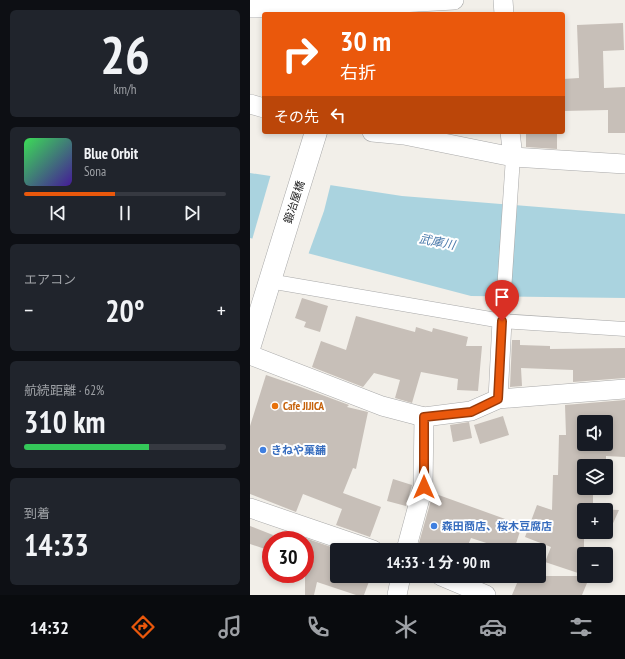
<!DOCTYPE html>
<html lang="ja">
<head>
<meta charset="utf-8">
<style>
  :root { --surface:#171b24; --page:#20242c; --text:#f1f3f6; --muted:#9ea1a6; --line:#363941; --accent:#ea580c }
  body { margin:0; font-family:"PT Sans Narrow","Noto Sans JP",sans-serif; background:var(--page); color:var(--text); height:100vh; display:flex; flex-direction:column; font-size:15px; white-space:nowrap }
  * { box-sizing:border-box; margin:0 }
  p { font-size:13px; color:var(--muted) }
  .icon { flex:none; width:22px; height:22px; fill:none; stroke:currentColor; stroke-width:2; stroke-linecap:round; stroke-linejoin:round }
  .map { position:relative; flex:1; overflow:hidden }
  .sheet { display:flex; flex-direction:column; gap:10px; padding:10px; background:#0d0f14; width:250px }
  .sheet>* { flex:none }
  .top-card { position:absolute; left:12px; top:12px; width:303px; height:122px; border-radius:4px; box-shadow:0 2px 6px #0003; background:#ea580c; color:#fff; overflow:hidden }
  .fabs { position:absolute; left:327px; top:415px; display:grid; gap:8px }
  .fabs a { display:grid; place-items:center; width:36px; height:36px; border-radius:4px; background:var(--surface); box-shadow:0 2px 6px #0003; font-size:20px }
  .speed { position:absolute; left:12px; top:531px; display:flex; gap:8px; font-size:20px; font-weight:700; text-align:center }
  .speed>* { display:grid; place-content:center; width:52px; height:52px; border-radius:50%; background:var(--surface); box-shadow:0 2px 6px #0003; line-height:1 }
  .speed .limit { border:6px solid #d22; background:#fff; color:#111 }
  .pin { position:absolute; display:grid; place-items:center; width:34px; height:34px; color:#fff; margin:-41px -17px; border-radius:50% 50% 50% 0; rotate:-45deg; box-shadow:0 0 4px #0007 }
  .pin .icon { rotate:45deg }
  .me { position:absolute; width:44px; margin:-22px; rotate:0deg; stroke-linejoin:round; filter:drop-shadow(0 0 3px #0008) }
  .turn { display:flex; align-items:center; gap:14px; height:84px; padding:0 12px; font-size:18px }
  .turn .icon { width:52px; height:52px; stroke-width:2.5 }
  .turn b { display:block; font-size:28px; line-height:34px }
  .then { display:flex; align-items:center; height:38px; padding:0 12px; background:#0003; gap:8px; font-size:15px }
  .big { font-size:30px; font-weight:700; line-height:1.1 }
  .sheet .tile { flex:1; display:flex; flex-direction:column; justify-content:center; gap:6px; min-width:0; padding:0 14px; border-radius:6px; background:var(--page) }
  .sheet .dial { align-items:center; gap:0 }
  .dial b { font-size:52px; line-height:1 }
  .song { display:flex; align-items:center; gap:12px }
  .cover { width:48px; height:48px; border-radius:6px; background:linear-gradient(135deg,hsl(130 70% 55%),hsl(260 70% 35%)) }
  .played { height:4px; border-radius:2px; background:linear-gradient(90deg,var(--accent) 45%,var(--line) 45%) }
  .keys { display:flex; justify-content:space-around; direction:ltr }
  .heat { display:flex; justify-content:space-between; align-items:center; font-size:22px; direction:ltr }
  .charge { height:6px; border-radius:3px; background:linear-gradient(90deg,#34c759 62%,var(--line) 0) }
  .trip { position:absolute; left:80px; top:543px; width:216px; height:40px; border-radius:4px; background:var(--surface); box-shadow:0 2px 6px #0003; font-weight:700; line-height:40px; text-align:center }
  .dock { display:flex; height:64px; justify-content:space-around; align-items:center; background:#090b0e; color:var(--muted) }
  .dock .icon { width:28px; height:28px }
  .dock .active { color:var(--accent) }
  .dock b { font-size:18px; color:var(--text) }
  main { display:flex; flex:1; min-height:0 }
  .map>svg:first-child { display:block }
  .water { fill:#aad3df }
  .pier { fill:#f2efe9 }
  .building { fill:#c7bfb8; fill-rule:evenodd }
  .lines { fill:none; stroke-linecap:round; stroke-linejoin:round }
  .pedestrian-casing { stroke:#a9a9a9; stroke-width:15 }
  .minor-casing { stroke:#a9a9a9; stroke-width:20 }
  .tertiary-casing { stroke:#a9a9a9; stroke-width:23 }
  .pedestrian { stroke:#fff; stroke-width:14 }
  .minor { stroke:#fff; stroke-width:19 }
  .tertiary { stroke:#fff; stroke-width:22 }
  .route-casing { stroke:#983908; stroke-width:10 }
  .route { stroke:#ea580c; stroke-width:7 }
  .food-dot { fill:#e8710a; stroke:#fff; stroke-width:1.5 }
  .shop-dot { fill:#3f7fe0; stroke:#fff; stroke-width:1.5 }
  .labels { text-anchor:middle; stroke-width:4; stroke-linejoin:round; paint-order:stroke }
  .street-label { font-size:11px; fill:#222; stroke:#fff }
  .food-label { font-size:11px; font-weight:bold; fill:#c56008; stroke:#fff; text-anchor:start }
  .shop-label { font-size:11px; font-weight:bold; fill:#366cbe; stroke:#fff; text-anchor:start }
  .water-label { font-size:12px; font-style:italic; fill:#4a7aab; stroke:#fff }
</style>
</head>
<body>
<main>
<section class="sheet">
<div class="tile dial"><b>26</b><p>km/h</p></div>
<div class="tile">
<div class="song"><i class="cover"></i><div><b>Blue Orbit</b><p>Sona</p></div></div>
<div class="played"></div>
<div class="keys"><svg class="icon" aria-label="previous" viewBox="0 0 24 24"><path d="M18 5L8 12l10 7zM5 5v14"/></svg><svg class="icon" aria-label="pause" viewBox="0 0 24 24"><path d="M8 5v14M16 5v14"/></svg><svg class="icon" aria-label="next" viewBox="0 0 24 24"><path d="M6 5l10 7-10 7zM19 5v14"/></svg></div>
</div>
<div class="tile"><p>エアコン</p>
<div class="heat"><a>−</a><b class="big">20°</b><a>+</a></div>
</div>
<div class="tile"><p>航続距離 · 62%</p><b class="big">310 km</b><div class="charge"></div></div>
<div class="tile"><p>到着</p><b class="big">14:33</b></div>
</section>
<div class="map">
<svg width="375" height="595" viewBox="0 0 375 595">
  <rect width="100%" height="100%" fill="#f2efe9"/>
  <polygon class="water" points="0,173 152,196 375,214 375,298 221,296 0,238"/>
  <polygon class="pier" points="21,174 81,183 74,211 58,255 2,240"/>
  <g class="building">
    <polygon points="373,23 374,50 353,51 354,88 375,87 375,133 358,133 358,110 313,111 313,79 329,78 327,25"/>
    <polygon points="276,132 307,132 307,149 276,147"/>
    <polygon points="52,298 78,306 70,332 54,327 56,322 45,318"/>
    <polygon points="106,316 165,332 166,327 182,332 183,328 218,337 216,346 232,346 228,391 207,390 208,379 171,372 162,403 145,398 150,380 124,373 113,387 62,367 71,341 96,350"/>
    <polygon points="262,340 270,340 270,345 300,346 300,349 375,348 375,378 323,382 323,370 271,368 272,386 260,387"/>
    <polygon points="16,375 48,386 99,405 97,407 118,412 106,469 103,468 93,493 131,507 120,537 86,525 92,509 53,494 46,512 0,494 0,426"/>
    <path d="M375,400V457L356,456V466H334V488H343V509L369,510L360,530H356V510H334V575L295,562L301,547L275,537L287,505L302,510L303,475H308L309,435H316L315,405ZM334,422H356V444H334Z"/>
    <polygon points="253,416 259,435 230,444 224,425"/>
    <polygon points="219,422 222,438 203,442 200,425"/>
    <polygon points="143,479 162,485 156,506 137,501"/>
    <polygon points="183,493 272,525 264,550 258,550 221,538 216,550 167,550"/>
    <polygon points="0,526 23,535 18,550 0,544"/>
    <polygon points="55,538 87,549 87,576 121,576 114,595 106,595 67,582 64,595 55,595"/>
    <polygon points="270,576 334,576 334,581 337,583 332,595 262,595"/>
  </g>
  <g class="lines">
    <defs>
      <g id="pedestrian">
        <polyline points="19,281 252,321 375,329"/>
        <polyline points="252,321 263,157"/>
      </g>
      <g id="minor">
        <polyline points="253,0 254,14"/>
        <polyline points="0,8 78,7 204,0"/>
        <polyline points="0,104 14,108"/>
        <polyline points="122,132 154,135 263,157 375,164"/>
        <polyline points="260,132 263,157"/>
        <polyline points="0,355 132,406 174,417 221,411 248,399 375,389"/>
        <polyline points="248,399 252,321"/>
        <polyline points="0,508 123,550"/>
        <polyline points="156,550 173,487 174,417"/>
        <polyline points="191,576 236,595"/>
        <polyline points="147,595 151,576"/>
      </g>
      <g id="tertiary">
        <polyline points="78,0 78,14"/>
        <polyline points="0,345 66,132"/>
      </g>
    </defs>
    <use href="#pedestrian" class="pedestrian-casing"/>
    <use href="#minor" class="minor-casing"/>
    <use href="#tertiary" class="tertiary-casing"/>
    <use href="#pedestrian" class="pedestrian"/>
    <use href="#minor" class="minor"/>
    <use href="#tertiary" class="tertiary"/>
  </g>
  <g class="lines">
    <defs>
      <polyline id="route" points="174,487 174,417 221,412 248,399 252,321"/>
    </defs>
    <use href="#route" class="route-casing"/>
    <use href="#route" class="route"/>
  </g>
  <circle class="food-dot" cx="25" cy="406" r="4"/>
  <g class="shop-dot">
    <circle cx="13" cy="450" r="4"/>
    <circle cx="184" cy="526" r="4"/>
  </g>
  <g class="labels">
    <g class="street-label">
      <text transform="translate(44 202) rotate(-72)" y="4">鍛冶屋橋</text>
    </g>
    <g class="food-label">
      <text x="33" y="410">Cafe JIJICA</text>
    </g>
    <g class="shop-label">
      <text x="21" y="454">きねや菓舗</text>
      <text x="192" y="530">森田商店、桜木豆腐店</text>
    </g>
    <g class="water-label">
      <text transform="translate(187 242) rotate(11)" y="4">武庫川</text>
    </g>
  </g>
</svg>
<div class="fabs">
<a><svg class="icon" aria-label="sound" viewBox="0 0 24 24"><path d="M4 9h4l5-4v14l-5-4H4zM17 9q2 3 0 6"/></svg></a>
<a><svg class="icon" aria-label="layers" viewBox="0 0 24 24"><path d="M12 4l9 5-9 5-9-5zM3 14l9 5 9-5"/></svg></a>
<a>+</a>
<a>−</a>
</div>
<div class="speed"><div class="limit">30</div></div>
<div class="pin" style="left:252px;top:321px;background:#d93025"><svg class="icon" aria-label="arrive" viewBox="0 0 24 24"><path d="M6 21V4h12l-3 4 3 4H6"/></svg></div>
<svg class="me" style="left:174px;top:487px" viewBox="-20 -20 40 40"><path d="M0-17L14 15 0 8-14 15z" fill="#ea580c" stroke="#fff" stroke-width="4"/></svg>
<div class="trip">14:33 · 1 分 · 90 m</div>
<div class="top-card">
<div class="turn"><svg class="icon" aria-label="right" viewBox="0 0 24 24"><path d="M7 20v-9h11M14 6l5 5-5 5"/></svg><div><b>30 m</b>右折</div></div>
<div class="then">その先<svg class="icon" aria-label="left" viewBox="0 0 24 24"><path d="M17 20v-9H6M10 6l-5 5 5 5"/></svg></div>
</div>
</div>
</main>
<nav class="dock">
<b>14:32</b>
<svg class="icon active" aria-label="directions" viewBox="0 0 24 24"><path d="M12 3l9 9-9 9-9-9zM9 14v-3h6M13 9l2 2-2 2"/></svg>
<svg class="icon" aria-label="music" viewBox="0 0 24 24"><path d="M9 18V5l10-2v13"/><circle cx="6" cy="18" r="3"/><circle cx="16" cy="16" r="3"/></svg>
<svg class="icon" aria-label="phone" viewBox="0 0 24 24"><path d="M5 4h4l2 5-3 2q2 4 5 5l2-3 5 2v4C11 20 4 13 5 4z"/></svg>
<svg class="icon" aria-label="climate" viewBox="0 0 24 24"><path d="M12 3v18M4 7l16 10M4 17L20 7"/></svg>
<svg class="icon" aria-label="car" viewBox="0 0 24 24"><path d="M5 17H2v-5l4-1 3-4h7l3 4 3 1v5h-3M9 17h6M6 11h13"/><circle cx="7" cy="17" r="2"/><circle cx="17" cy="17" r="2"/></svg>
<svg class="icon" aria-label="filters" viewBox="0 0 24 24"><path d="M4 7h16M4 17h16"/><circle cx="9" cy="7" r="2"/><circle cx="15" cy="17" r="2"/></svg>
</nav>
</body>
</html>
